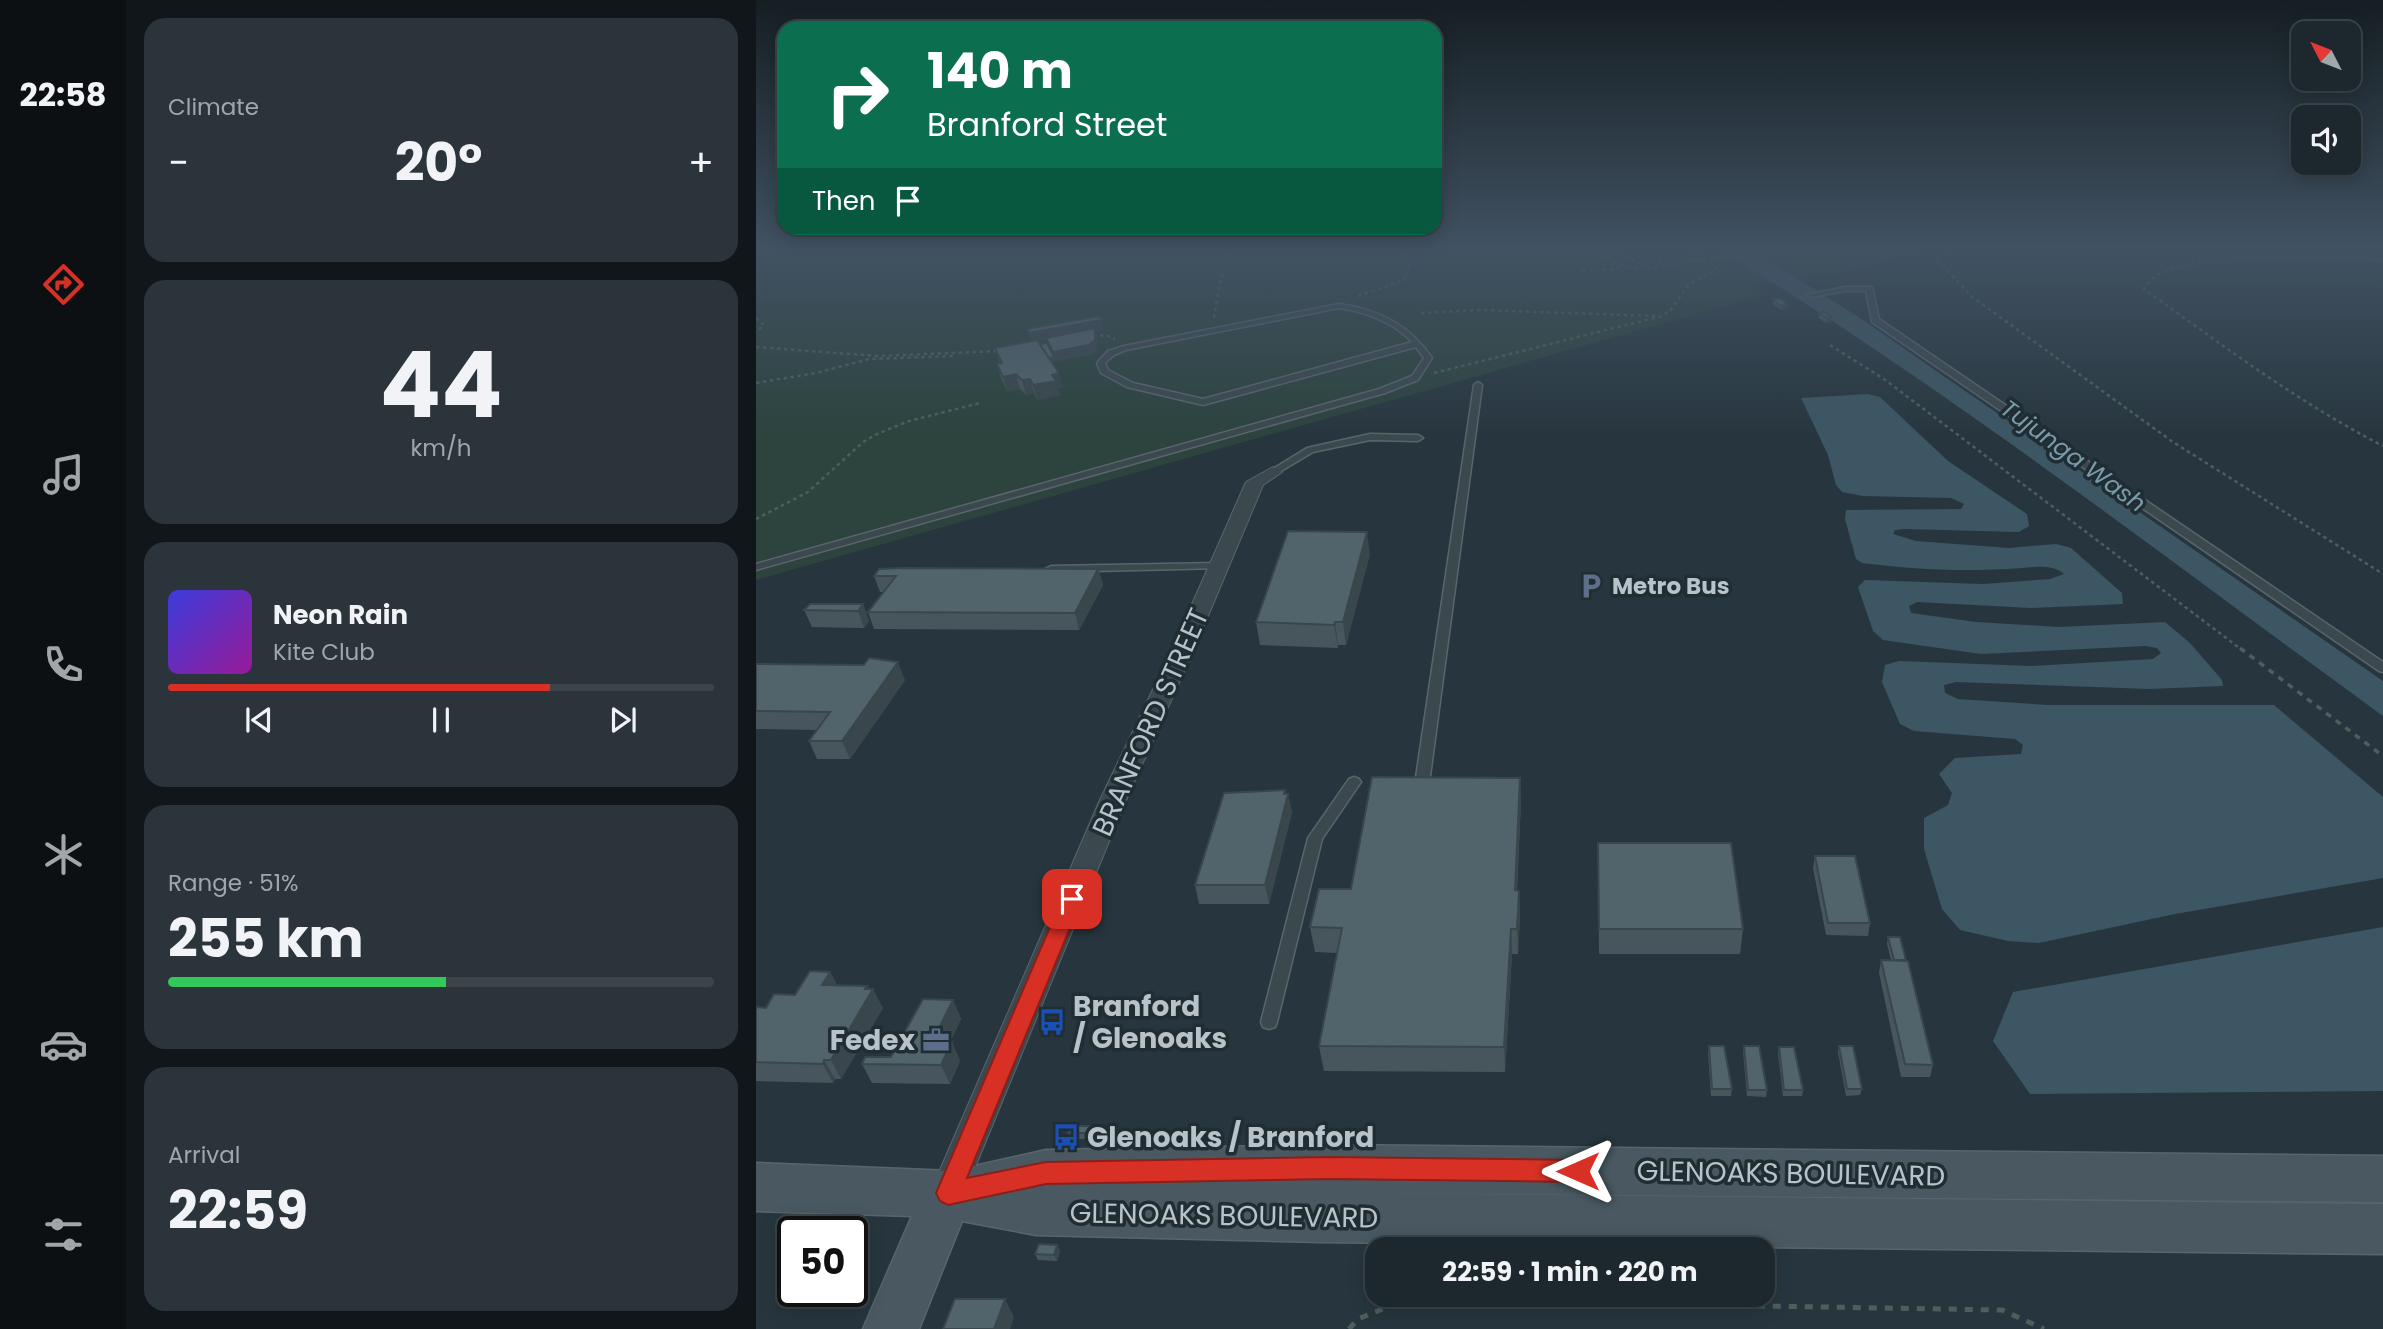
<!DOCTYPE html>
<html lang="en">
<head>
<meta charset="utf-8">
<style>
  :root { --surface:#1d282e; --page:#2a343a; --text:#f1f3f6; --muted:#a0a6aa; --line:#3b444a; --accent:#d93025 }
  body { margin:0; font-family:Poppins,sans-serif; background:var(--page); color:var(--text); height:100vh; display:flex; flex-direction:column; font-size:26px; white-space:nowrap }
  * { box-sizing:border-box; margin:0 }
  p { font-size:23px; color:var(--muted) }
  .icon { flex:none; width:38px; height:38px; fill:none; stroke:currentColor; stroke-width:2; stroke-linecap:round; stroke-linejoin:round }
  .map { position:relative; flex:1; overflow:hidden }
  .panel { display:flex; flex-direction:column; gap:18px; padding:18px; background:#101619; width:630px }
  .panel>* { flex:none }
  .banner { position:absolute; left:21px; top:21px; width:665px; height:214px; border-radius:21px; box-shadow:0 4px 18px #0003,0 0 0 2px var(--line); background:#0b6e4f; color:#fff; overflow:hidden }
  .needle { width:46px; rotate:312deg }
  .buttons { position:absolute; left:1535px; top:21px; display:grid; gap:14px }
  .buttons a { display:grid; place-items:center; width:70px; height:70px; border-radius:14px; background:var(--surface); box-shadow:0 4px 18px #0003,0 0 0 2px var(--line); font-size:35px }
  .speed { position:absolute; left:21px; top:1216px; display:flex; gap:14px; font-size:35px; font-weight:700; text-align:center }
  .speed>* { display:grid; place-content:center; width:91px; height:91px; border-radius:50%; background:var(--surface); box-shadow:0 4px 18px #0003,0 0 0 2px var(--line); line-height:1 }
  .speed .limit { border:4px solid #111; border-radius:10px; background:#fff; color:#111 }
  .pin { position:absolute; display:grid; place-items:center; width:60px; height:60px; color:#fff; margin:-30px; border-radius:14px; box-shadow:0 4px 10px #0006 }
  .me { position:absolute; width:77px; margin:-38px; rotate:270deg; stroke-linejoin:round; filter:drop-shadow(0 0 5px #0008) }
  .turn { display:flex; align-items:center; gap:24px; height:147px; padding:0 35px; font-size:32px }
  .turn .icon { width:91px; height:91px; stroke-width:2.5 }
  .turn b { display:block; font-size:49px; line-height:60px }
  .then { display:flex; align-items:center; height:66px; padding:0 35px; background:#0003; gap:14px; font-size:26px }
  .big { font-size:52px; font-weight:700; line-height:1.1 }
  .panel .tile { flex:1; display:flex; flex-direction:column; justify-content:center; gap:10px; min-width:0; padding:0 24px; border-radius:21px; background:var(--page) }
  .panel .dial { align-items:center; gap:0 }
  .dial b { font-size:91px; line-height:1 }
  .song { display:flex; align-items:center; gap:21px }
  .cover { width:84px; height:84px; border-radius:10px; background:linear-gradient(135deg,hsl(240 70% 55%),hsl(300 70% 35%)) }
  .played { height:7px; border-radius:4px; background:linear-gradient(90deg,var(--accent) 70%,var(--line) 70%) }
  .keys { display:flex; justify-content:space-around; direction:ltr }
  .heat { display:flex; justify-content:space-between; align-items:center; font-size:38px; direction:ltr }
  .charge { height:10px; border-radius:5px; background:linear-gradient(90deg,#34c759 51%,var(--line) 0) }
  .trip { position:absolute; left:609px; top:1237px; width:410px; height:70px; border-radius:21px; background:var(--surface); box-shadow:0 4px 18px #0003,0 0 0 2px var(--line); font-weight:700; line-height:70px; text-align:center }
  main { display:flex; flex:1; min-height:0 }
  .dock { display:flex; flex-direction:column; width:126px; justify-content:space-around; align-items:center; background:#0c1012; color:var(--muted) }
  .dock .icon { width:49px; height:49px }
  .dock .on { color:var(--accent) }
  .dock b { font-size:32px; color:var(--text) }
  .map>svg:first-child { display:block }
  .green { fill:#2c433e }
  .water { fill:#3c5664 }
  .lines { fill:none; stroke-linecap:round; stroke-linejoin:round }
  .service-casing { stroke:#59656c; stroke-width:3 }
  .minor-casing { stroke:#59656c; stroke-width:2 }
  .secondary-casing { stroke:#59656c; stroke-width:3 }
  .path-far2 { stroke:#4b605c; stroke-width:2.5; stroke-dasharray:3.5 3.5; stroke-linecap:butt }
  .path-far1 { stroke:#4b605c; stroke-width:3.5; stroke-dasharray:6 6; stroke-linecap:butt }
  .path { stroke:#4b605c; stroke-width:5; stroke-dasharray:8 8; stroke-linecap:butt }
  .service { fill:#3b484e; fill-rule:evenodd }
  .minor { fill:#3b484e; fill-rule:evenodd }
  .secondary { fill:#495861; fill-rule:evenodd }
  .wall { fill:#47565c; fill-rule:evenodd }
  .shaded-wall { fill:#39464b }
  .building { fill:#52646b; stroke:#39464b; stroke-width:2 }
  .route { fill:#d93025; stroke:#8d1f18; stroke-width:2 }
  .labels { text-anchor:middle; stroke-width:7; stroke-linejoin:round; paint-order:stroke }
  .poi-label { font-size:23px; font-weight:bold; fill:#b7c2c9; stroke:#202d33; text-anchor:start }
  .water-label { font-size:24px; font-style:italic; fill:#7a9aaa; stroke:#202d33 }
  .near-street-label { font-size:28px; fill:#b7c2c9; stroke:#202d33 }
  .near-poi-label { font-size:28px; font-weight:bold; fill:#b7c2c9; stroke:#202d33; text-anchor:start }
</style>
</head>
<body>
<main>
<nav class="dock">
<b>22:58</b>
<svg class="icon on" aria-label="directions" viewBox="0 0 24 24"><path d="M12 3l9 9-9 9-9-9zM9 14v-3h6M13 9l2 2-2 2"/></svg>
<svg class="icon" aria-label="music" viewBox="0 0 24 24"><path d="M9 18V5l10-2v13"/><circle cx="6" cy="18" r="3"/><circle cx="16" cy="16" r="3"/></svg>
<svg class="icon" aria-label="phone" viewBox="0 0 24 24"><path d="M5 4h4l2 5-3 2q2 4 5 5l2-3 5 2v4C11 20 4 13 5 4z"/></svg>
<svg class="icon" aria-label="climate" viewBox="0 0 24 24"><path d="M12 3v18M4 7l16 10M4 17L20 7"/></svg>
<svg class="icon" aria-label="car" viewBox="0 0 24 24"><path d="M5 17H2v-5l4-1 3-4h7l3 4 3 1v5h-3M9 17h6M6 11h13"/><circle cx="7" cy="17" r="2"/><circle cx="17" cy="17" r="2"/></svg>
<svg class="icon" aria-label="filters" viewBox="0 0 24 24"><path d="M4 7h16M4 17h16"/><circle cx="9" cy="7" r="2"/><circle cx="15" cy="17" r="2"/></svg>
</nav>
<section class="panel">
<div class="tile"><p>Climate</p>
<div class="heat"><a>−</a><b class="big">20°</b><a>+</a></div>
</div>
<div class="tile dial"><b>44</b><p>km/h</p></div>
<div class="tile">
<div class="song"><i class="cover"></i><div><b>Neon Rain</b><p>Kite Club</p></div></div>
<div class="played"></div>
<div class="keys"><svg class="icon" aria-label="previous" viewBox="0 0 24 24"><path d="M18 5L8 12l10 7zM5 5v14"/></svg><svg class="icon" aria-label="pause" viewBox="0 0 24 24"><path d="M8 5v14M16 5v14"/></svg><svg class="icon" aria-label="next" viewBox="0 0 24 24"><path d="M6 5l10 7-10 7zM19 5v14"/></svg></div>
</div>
<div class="tile"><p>Range · 51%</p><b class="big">255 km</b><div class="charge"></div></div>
<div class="tile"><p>Arrival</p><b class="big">22:59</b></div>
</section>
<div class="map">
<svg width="1627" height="1329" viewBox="0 0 1627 1329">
  <rect width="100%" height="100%" fill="#27363e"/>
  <polygon class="green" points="0,250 845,250 871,264 889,267 997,250 1169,250 1072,276 1067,274 996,286 1008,295 0,580"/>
  <g class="water">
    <path d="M964,250H996L1104,318L1627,681V716C1409,558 1194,390 964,250Z"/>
    <path d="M1112,394L1124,397L1192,461L1271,514L1273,526L1263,532L1148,529L1139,530L1137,534L1160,541L1253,548L1300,544L1315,548L1366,593L1367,604L1275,608L1161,602L1153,606L1155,613L1220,622L1303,627L1409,622L1434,643L1466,680L1467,686L1393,689L1200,682L1188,685L1189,693L1202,699L1292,705H1518L1627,797V878L1419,914L1283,943L1252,941L1204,930L1186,909L1168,849V818L1192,805L1196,793L1183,774L1199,758L1265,754L1267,745L1259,739L1158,731L1144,724L1126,682L1129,665L1143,661L1275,666L1397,659L1405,653L1401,648L1390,646L1225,654L1127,640L1117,631L1102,587L1109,580L1227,584L1294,579L1308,574C1297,564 1279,567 1266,568C1209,572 1162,570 1106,563L1100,559L1089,519L1090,510L1205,509L1208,504L1195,498L1107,496L1086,492L1080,485L1072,455L1045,398Z"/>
    <polygon points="1627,927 1627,1091 1274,1094 1237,1041 1257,992"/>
  </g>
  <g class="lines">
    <defs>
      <g id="service">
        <polygon points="1089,287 1116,287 1123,319 1627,662 1627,672 1623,671 1116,322 1110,291 1089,291 1055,297 1051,295"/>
        <path d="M583,304C622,309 654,325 676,358L662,380L629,393L0,570V564L623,389L656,376L668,358L660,347L447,405L371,387L345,373L341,363L352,351L368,346ZM583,308C610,312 637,322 656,342L447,399L377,383L352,370L349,363L358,355L370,350Z"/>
        <polygon points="722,382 726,385 673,784 671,787 661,787 659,784 718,385"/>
        <polygon points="614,434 662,435 667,438 662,441 614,440 557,452 520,474 517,475 512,472 551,448"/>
        <polygon points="463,563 467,564 469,566 467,568 295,572 289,569 295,566"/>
        <polygon points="598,777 603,779 605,782 566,839 521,1022 519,1027 513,1029 507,1027 505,1022 552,838 593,779"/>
      </g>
      <polygon id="minor" points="517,467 526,472 507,485 436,654 370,800 204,1204 192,1209 180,1204 174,1193 344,800 414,654 490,482"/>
      <polygon id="secondary" points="574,1145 1627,1156 1627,1202 507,1192 1627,1204 1627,1254 565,1242 280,1235 206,1221 163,1329 107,1329 156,1216 0,1211 0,1163 196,1171 290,1150"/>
    </defs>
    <use href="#service" class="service-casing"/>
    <use href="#minor" class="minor-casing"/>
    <use href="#secondary" class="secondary-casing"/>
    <g class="path-far2">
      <polyline points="826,250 850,258"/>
      <polyline points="840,250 868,266 893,268 1007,250"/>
      <polyline points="849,250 886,264 949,258"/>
      <polyline points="935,250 947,258"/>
      <polyline points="1197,250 1180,259 1215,296 1417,442 1627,574"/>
      <path d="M1627,260C1581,259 1432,251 1399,277C1395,280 1391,285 1388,289C1466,345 1542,402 1627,446"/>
      <polyline points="826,271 870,268"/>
      <polyline points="602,296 648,280 654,267 642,250"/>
      <polyline points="665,313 724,310 900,316"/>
      <polyline points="0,318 8,325 0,332"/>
      <polyline points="458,318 463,286 474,250"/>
      <polyline points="337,336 350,335 359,339"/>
      <polyline points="1074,345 1128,379 1486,650"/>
      <polyline points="0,347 121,356 243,351"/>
      <polyline points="678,373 906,316 915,310 932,285 958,271 961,267 952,260"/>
      <polyline points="0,383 60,373 113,359 200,356"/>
      <polyline points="0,519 52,492 107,442 121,434 153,421 224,403"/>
    </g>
    <polyline class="path-far1" points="1484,648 1627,756"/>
    <polyline class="path" points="593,1329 602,1319 649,1300 1246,1310 1288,1329"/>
    <use href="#service" class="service"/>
    <use href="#minor" class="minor"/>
    <use href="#secondary" class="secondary"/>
  </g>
  <g class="wall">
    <polygon points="1017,299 1031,310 1025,310 1017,304"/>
    <polygon points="1063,313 1075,322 1070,323 1062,318"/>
    <path d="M271,329H347L339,331L341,338V350L335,354L296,362L307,387L302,389L304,395L281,400L278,393L270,395L264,389L251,391L245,378L241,364L244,363L239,348L275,341ZM291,340V343L284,344L282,341Z"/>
    <polygon points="614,554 590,645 582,645 582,648 504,645 500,622"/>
    <polygon points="342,569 347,585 323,630 118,629 112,612 127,592 124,592 118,576"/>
    <polygon points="107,604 113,621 108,628 56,627 48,610"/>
    <polygon points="0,664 149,680 94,759 61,759 53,741 61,730 0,729"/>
    <polygon points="764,778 765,802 761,891 763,891 764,915 762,954 756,954 749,1072 568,1071 563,1046 581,953 559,952 554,927 595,889"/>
    <polygon points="530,794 536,812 513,904 443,904 439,885"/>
    <polygon points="842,843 987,929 984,954 843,954"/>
    <polygon points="1059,856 1114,923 1112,936 1070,935 1057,868"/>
    <polygon points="1132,937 1177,1065 1174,1077 1145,1077 1123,973 1125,960 1135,960 1131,944"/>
    <polygon points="74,972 81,985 111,986 127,1008 85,1079 79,1079 77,1083 0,1081 0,1007 10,1008 39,995"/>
    <polygon points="197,1000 205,1019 194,1042 196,1042 204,1061 194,1084 116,1083 106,1064 135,1057"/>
    <polygon points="953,1046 976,1089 975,1096 955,1096 952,1053"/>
    <polygon points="988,1046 1011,1090 1010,1097 991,1096 987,1052"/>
    <polygon points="1083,1046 1106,1089 1104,1095 1090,1096 1082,1052"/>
    <polygon points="1023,1047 1047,1090 1046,1096 1027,1096 1022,1053"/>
    <polygon points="336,1132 333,1139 314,1139 312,1133"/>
    <polygon points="301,1245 304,1251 301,1261 282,1260 279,1254"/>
  </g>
  <g class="shaded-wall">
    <polygon points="1032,305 1031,310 1025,310 1025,306"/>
    <polygon points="1076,317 1075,322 1070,323 1071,318"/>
    <polygon points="345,320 347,329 339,331 341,338 341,350 335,354 291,363 290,358 298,357 297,352 339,331 275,343 273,333"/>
    <polygon points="303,373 307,387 302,389 304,395 281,400 277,385 296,375"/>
    <polygon points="260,374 264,389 251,391 247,377"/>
    <polygon points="274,379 278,393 270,395 266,380"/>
    <polygon points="611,532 614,554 590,645 587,622"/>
    <polygon points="342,569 347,585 323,630 319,613"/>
    <polygon points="107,604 113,621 108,628 102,611"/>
    <polygon points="579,622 582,645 582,648 578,625"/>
    <polygon points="142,662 149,680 94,759 86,741"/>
    <polygon points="764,778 765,802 759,915 759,890"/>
    <polygon points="529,790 531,800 532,794 536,812 513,904 509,885"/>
    <polygon points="763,891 764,915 762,954 761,929"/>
    <polygon points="755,929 756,954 749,1072 748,1047"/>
    <polygon points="74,972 84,991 66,985"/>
    <polygon points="111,986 114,993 117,989 127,1008 85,1079 75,1060"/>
    <polygon points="197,1000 205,1019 185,1061 176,1042"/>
    <polygon points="196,1042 204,1061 194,1084 185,1065"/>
    <polygon points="68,1060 79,1079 77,1083 67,1064"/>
    <polygon points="333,1126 336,1132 333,1139 331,1133"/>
    <polygon points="301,1245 304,1251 301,1261 298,1255"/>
    <polygon points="249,1299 258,1317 254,1329 238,1329"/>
  </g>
  <g class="building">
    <polygon points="1017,299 1024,299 1032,305 1025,306"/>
    <polygon points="1068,312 1076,317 1071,318 1063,313"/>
    <polygon points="343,316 345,320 273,333 271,329"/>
    <polygon points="339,328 339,340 333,345 297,352 290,338"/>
    <polygon points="281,340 303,373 296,375 300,381 277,385 274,379 266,380 260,374 247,377 241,364 246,363 239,348"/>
    <polygon points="291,343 298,357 293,358 284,344"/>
    <polygon points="532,531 611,532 587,622 579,622 578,625 500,622"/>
    <polygon points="146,568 342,569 319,613 112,612 140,576 118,576 123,569"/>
    <polygon points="54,604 107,604 102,611 48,610"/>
    <polygon points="113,658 142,662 86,741 53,741 74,712 0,711 0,664 108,665"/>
    <polygon points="616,777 764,778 759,890 763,891 761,929 755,929 748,1047 563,1046 586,928 554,927 563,889 595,889"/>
    <polygon points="529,790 528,794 532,794 509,885 439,885 468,793"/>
    <polygon points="842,843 975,843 987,929 843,929"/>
    <polygon points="1059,856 1099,856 1114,923 1072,923"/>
    <polygon points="1132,937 1144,937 1150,960 1138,960"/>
    <polygon points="1125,960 1152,961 1177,1065 1149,1064"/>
    <polygon points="54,971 74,972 66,985 111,986 109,989 117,989 75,1060 68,1060 67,1064 0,1062 0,1007 10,1008 18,994 39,995"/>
    <polygon points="167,999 197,1000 176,1042 196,1042 185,1065 106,1064 109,1057 135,1057"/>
    <polygon points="953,1046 968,1046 976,1089 956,1089"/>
    <polygon points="988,1046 1003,1046 1011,1090 992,1090"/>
    <polygon points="1083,1046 1097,1046 1106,1089 1091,1089"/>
    <polygon points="1023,1047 1038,1047 1047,1090 1028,1090"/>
    <polygon points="314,1126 333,1126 331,1133 312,1133"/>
    <polygon points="283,1244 301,1245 298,1255 279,1254"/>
    <polygon points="199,1299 249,1299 238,1329 187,1329"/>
  </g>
  <linearGradient id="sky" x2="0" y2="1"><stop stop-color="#151e22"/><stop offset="0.57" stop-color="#415263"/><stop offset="1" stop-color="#415263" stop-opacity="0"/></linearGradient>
  <rect width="1627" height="436" fill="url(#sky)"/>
  <polygon class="route" points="316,892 326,899 211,1178 290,1162 574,1157 822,1160 831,1163 834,1171 831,1179 822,1182 574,1179 290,1184 192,1205 184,1201 180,1193 306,899"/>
  <defs>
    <symbol id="parking-bare" viewBox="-9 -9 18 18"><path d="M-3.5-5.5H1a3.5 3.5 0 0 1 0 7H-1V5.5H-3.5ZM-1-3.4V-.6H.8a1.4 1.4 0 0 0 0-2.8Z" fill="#5c6f8a" stroke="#202d33" stroke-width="2.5" paint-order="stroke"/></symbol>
    <symbol id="bus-bare" viewBox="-9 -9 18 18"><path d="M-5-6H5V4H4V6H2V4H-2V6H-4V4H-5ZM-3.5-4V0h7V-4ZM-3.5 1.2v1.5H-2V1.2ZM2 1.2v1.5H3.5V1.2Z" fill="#1a4fb4" stroke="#202d33" stroke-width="2.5" paint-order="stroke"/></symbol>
    <symbol id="office-bare" viewBox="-9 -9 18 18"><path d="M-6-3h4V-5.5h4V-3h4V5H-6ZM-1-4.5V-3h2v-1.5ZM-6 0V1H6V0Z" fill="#5c6f8a" stroke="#202d33" stroke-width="2.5" paint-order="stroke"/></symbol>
  </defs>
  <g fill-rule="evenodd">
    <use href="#parking-bare" x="816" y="567" width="38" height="38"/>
    <use href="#bus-bare" x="277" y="1003" width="38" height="38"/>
    <use href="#office-bare" x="161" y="1021" width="38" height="38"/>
    <use href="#bus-bare" x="291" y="1118" width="38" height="38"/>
  </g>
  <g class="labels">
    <g class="poi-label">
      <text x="856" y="594">Metro Bus</text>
    </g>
    <g class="water-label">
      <text transform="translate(1317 456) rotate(36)" y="8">Tujunga Wash</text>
    </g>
    <g class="near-street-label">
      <text transform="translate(394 722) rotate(-66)" y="10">BRANFORD STREET</text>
      <text transform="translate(1035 1173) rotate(1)" y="10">GLENOAKS BOULEVARD</text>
      <text transform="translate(468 1215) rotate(1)" y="10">GLENOAKS BOULEVARD</text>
    </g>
    <g class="near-poi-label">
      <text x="317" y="1016">Branford<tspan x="317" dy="32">/ Glenoaks</tspan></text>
      <text x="159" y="1050" text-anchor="end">Fedex</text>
      <text x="331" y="1147">Glenoaks / Branford</text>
    </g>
  </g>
</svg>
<div class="buttons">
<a><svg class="needle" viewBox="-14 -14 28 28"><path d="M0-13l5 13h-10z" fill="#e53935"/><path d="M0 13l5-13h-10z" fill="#a0a6aa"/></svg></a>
<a><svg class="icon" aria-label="sound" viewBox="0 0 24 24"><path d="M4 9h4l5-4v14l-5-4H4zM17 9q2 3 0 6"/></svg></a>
</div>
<div class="speed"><div class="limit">50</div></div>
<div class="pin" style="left:316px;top:899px;background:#d93025"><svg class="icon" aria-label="arrive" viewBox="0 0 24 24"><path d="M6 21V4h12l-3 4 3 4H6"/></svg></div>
<svg class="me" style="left:822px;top:1171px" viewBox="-20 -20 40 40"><path d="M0-17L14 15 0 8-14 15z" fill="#d93025" stroke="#fff" stroke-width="4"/></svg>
<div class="trip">22:59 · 1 min · 220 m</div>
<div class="banner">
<div class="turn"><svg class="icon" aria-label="right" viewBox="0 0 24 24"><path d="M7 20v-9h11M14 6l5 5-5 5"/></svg><div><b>140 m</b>Branford Street</div></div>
<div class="then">Then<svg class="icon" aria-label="arrive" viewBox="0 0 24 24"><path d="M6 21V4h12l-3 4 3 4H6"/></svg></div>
</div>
</div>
</main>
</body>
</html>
